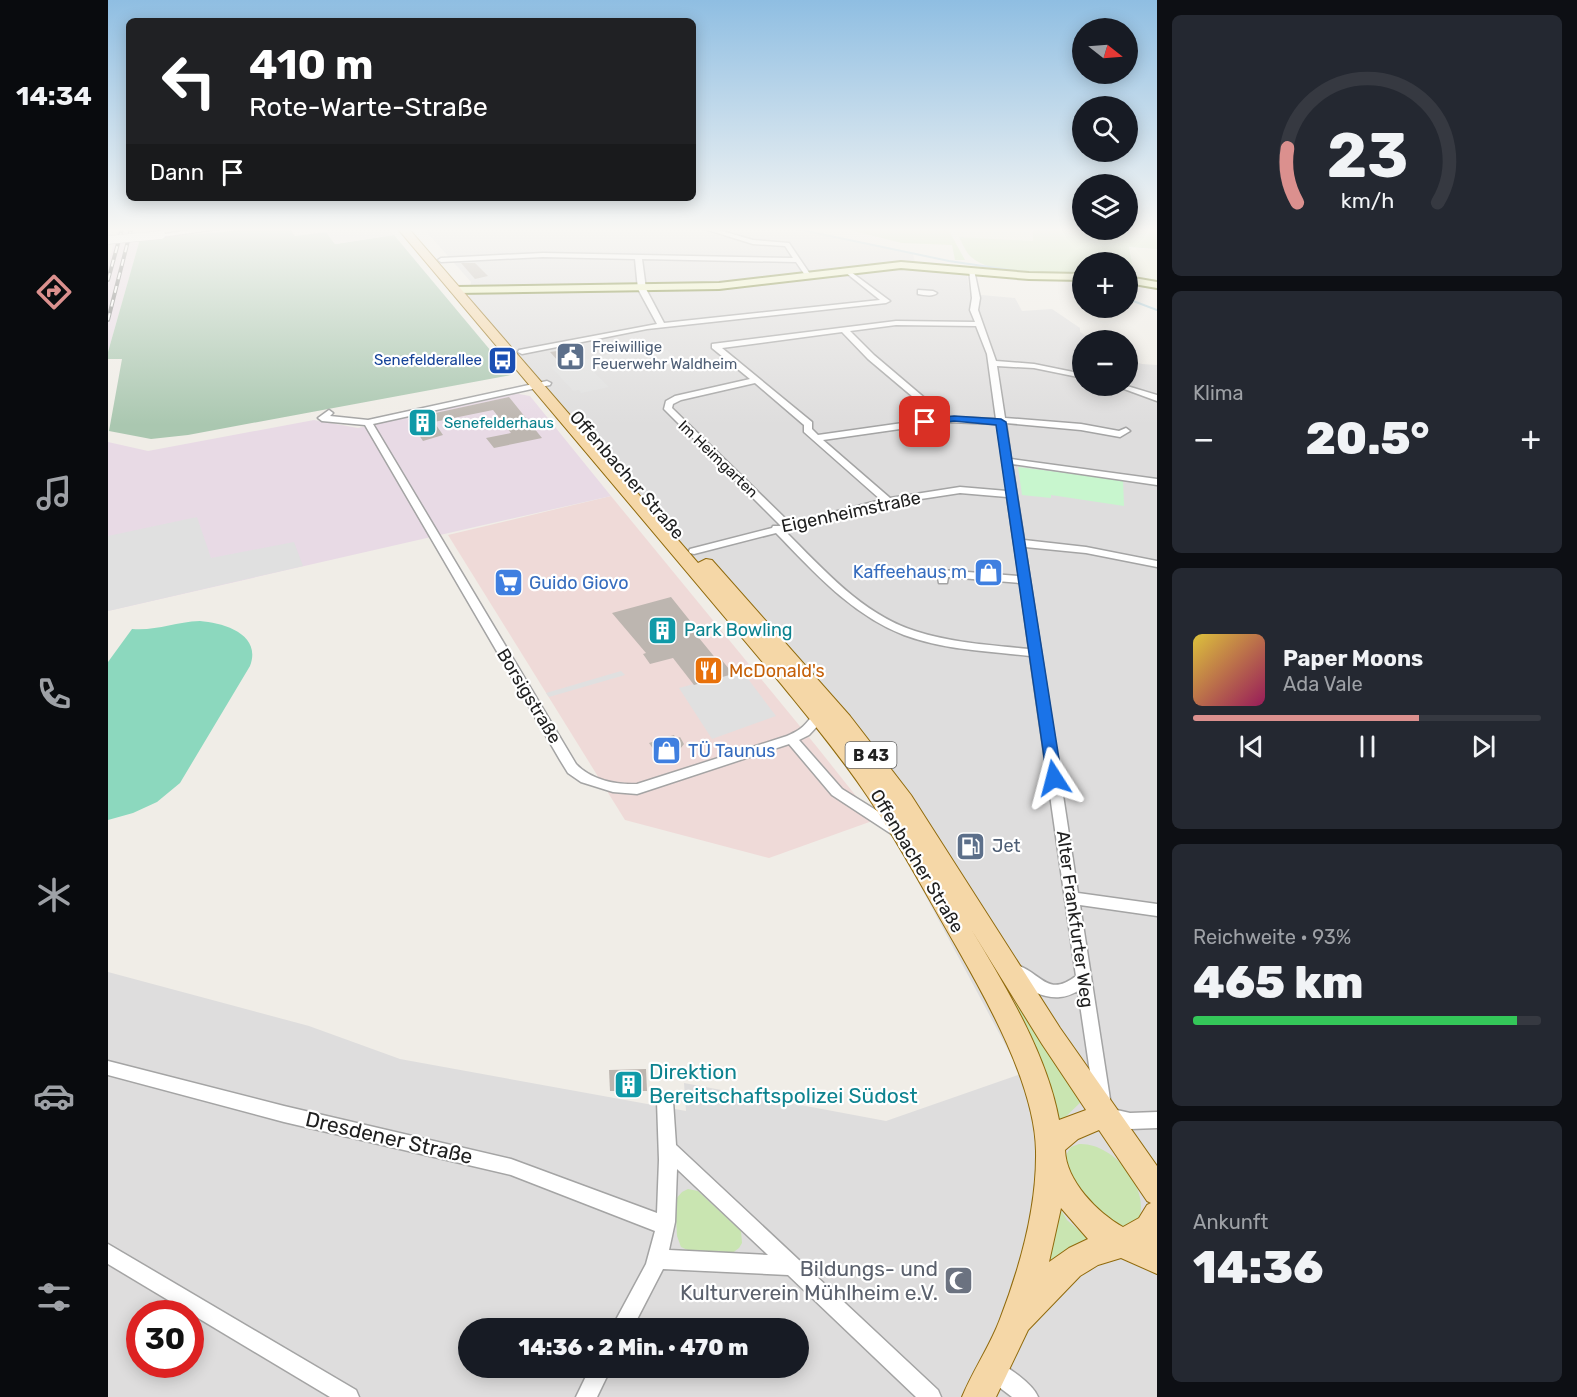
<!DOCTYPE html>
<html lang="de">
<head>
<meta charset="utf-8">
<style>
  :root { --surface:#171b24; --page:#242831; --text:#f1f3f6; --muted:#9ea1a6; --line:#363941; --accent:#db908e }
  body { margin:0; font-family:Rubik,sans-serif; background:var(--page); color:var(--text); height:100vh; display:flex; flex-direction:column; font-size:22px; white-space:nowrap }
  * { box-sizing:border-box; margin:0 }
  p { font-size:20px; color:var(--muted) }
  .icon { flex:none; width:33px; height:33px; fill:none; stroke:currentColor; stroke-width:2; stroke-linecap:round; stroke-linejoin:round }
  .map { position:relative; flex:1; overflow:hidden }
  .panel { display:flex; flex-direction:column; gap:15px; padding:15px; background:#0d0f14; width:420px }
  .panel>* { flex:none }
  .banner { position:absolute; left:18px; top:18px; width:570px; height:183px; border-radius:9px; box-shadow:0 3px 15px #0003; background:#202124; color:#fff; overflow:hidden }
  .needle { width:39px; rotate:107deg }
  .fabs { position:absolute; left:964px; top:18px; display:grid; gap:12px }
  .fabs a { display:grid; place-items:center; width:66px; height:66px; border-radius:50%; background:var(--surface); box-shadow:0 3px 15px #0003; font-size:30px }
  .speed { position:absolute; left:18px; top:1300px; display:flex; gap:12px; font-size:30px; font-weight:700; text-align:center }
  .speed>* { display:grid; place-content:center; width:78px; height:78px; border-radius:50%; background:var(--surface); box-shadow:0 3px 15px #0003; line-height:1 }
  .speed .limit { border:9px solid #d22; background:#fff; color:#111 }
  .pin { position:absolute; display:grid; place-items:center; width:51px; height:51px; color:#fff; margin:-26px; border-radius:12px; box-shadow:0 3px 9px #0006 }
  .me { position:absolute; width:66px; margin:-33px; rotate:351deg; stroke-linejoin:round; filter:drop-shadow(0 0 4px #0008) }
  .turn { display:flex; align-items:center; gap:21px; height:126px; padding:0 24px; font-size:27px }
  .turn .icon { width:78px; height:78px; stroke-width:2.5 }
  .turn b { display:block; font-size:42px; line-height:51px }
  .then { display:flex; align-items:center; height:57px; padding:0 24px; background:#0003; gap:12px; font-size:22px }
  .big { font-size:45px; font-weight:800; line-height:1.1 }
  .panel .tile { flex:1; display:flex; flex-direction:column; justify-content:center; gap:9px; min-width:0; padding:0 21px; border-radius:9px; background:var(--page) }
  .panel .dial { align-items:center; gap:0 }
  .dial svg { height:156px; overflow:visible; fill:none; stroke:var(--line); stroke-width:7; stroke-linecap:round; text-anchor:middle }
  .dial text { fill:var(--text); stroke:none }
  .song { display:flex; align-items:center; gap:18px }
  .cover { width:72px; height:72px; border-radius:9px; background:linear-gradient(135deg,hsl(50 70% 55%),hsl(330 70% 35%)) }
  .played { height:6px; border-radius:3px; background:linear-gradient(90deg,var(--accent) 65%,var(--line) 65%) }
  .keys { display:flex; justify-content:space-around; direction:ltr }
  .heat { display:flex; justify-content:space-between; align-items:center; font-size:33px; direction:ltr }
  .charge { height:9px; border-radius:4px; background:linear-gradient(90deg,#34c759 93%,var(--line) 0) }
  .trip { position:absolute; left:350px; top:1318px; width:351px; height:60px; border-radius:30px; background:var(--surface); box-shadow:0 3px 15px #0003; font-weight:800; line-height:60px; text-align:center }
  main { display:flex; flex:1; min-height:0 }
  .menu { display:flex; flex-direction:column; width:108px; justify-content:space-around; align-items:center; background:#090b0e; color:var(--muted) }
  .menu .icon { width:42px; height:42px }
  .menu .on { color:var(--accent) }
  .menu b { font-size:27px; color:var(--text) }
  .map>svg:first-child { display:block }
  .residential { fill:#dedddd; fill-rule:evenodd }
  .commercial { fill:#efdad8 }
  .industrial { fill:#e8dae5 }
  .farmland { fill:#eaedd4 }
  .grass { fill:#c9e5b1 }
  .cemetery { fill:#aac7b0 }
  .park { fill:#c8f6ce }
  .pitch { fill:#8cd8be }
  .parking { fill:#e0e0e0 }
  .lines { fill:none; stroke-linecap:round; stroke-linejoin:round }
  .stream { stroke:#abcdda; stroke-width:2 }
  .building { fill:#bdb6b0 }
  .street-casing { stroke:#a4a4a4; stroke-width:3 }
  .secondary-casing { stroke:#61700e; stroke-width:4 }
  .primary-casing { stroke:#906a0c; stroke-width:2 }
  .street { fill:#fff; fill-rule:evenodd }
  .secondary { fill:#f0f5c0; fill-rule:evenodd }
  .primary { fill:#f5d7a7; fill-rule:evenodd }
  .rail-casing { stroke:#6e6e6e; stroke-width:4 }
  .rail { stroke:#fff; stroke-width:2; stroke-dasharray:7; stroke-linecap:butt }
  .street-bridge-casing { stroke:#a4a4a4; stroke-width:9; stroke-linecap:butt }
  .street-bridge { stroke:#fff; stroke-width:8 }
  .route { fill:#1a73e8; stroke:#114b97; stroke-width:1.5 }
  .labels { text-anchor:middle; stroke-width:4.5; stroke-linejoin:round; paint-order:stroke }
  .far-service-label { font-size:15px; fill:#4e5e75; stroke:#fff; text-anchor:start }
  .far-transit-label { font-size:15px; fill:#164399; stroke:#fff; text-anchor:end }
  .far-culture-label { font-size:15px; fill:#0d838f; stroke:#fff; text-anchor:start }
  .far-street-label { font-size:15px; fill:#202020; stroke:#fff }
  .shield { fill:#fff; stroke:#636363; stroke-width:1.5 }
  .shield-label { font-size:16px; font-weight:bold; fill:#202020 }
  .street-label { font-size:18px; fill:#202020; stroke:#fff }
  .shop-label { font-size:18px; fill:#366cbe; stroke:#fff; text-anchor:start }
  .culture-label { font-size:18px; fill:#0d838f; stroke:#fff; text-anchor:start }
  .food-label { font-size:18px; fill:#c56008; stroke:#fff; text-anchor:start }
  .service-label { font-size:18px; fill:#4e5e75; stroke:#fff; text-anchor:start }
  .near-culture-label { font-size:21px; fill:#0d838f; stroke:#fff; text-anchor:start }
  .near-street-label { font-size:21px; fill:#202020; stroke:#fff }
  .near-worship-label { font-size:21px; fill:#5b616d; stroke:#fff; text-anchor:end }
</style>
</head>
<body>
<main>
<nav class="menu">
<b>14:34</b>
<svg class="icon on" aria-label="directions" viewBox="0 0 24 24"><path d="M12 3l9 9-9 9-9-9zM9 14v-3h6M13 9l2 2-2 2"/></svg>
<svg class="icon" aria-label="music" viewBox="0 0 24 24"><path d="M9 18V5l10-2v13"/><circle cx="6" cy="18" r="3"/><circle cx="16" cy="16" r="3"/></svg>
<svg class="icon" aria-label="phone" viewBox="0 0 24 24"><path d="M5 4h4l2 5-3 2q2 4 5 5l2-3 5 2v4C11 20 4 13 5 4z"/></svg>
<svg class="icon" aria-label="climate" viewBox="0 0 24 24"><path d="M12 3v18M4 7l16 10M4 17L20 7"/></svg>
<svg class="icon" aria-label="car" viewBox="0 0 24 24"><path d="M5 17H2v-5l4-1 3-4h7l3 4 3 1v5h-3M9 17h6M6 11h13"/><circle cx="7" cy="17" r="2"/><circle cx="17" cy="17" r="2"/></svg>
<svg class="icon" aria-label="filters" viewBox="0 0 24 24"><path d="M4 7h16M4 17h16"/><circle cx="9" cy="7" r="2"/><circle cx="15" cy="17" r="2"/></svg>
</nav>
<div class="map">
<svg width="1049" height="1397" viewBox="0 0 1049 1397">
  <rect width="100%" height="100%" fill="#f0ede7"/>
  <path class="residential" d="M316,229H689L805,254L807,262L858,268L862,294L907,298L914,311L944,309L972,328V332L985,340H975V386H1020V360L1034,364L1049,365V1397H0V972L201,1026L292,1059L578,1111L576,1083L778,1121L913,1074L762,792L711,717L360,306L363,282ZM32,1314H82V1365H32ZM360,1329H690V1368H360Z"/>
  <polygon class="commercial" points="503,496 709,747 767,820 661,858 517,820 340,535"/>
  <g class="industrial">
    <polygon points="9,229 72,229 30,233 32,239 0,352 0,266"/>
    <polygon points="406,393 422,396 503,496 0,611 0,442 40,451 206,420 250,428"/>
  </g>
  <g class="farmland">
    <polygon points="847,229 925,229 925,241 851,237"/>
    <polygon points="1022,248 1049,250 1049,284 1027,279"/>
  </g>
  <g class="grass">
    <polygon points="737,229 840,229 857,260 847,260 844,245 794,243"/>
    <path d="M925,229H1049V249L1021,247L1027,279H1020V262H975V276C947,276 885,276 863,257C858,252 854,243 851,237L925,241Z"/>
    <polygon points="910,1002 975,1100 949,1125 905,1004"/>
    <path d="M971,1144C1005,1142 1044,1189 1030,1222L1014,1229L975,1205L956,1158L963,1147Z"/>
    <polygon points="580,1189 590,1191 633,1231 634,1243 631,1248 623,1254 584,1252 573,1247 569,1236 567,1200 574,1192"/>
    <polygon points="949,1204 959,1220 984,1242 937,1270"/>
  </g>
  <polygon class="cemetery" points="146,229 182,229 187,236 218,232 227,244 286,235 403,375 80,435 43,439 1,431 14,359 0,359 0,352 32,239"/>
  <polygon class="park" points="910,467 1015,480 1016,506 943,495 943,498 914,495"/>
  <path class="pitch" d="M92,621C116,623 154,634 142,666L72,783L49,802L25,813L0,820V662L24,629C49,631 66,622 92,621Z"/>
  <g class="parking">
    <polygon points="216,229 280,229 286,235 227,244"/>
    <polygon points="550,349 553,351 559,350 567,357 486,372 501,387 473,393 471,390 465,391 443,367 518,351 526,350 531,353"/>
    <polygon points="89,517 103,558 186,542 195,566 0,611 0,536"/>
    <polygon points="513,671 517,675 441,697 438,693"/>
    <polygon points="634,671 668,716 604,739 571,688"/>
  </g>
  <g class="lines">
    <g class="stream">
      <polyline points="689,229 841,261 921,273"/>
      <polyline points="966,279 975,283"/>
      <polyline points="1020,299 1049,310"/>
    </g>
  </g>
  <g class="building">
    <polygon points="353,263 367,263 380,276 367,279"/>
    <polygon points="456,350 459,350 468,358 452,363 442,352"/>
    <polygon points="401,397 434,438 386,448 378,438 403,433 385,410 326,422 335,435 315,441 300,419"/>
    <polygon points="406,578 412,587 396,591 390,581"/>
    <polygon points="563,597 595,637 591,638 609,660 613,659 625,674 586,685 565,658 542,664 535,654 538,653 504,613"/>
    <polygon points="566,735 568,739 572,737 576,744 561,763 553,760 541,743"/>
    <polygon points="538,1069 539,1091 502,1091 501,1070"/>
  </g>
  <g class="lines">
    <defs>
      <g id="street">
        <polygon points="89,229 110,229 53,237 50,235"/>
        <polygon points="597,229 607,229 645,240 681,243 704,277 699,278 688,262 534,259 538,289 556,323 772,300 737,272 737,270 739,269 782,301 778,303 539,329 414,354 410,352 411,350 549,324 530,289 527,259 435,257 333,262 330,260 333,258 435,253 685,258 677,246 645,244"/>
        <path d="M861,269L866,270L872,298L870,310L888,361L926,364L975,374V378L926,368L889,366L897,418L973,424L1011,431L1018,428L1022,431L1012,437L973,430L898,423L903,459L1049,479V485L904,464L916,540L978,547L1049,561V567L978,553L917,547L970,893L1049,904V916L972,905L1002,1099L1000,1104L994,1107L988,1104L986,1099L970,991C964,994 958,997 952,997C935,999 909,986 901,971L904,967L909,965C933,973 940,998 968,976L922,656C880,651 836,650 796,635C744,615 706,572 668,533L586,554L582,553L581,551L582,549L664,528L665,526H673L556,409L558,401L567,396L642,379L604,348V344L788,321L867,322L862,310L864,298ZM788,325L868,326L879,354L888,419L839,417L766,355L742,331ZM734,332L760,359L830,418L710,435L704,429V422L614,348ZM647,383L696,425V432L773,500L682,523L564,408L565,404L573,400ZM841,422L889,424L899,491L852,487L782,498L715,440ZM852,493L899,497L911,576L834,570L829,573L831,583H839L840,577L912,583L921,649C883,645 844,643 807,631C754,614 715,569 677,531L780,504Z"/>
        <path d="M810,290L825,291L829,293C825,297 816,295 810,294Z"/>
        <path d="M439,381L443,383L442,385L265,424L468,764C483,780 508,785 529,784L679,736C683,734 688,732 692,729C701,723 703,712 715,714L717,717L715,720L701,735L691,740L734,789L795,827L797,831L795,835H785L724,795L681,744L529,794L505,792L473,782L460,773L452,760L257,425L214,421L210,418L221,410L225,413L222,416L260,420Z"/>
        <polygon points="1008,386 1019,386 1049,395 1049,401"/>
        <path d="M0,1061L176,1106L403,1159L549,1213L551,1160L549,1101L551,1096L557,1093L563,1096L565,1101L568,1145L830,1390L833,1397H808L680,1275L555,1269L524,1329H503L538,1264L547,1231L403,1175L176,1122L0,1075ZM569,1169L660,1255L561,1250L567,1222Z"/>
        <polygon points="1000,1108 1022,1113 1049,1112 1049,1128 1022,1129 994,1122 992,1116 994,1110"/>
        <polygon points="0,1244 248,1390 251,1397 222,1397 0,1264"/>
        <path d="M885,1360C898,1365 925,1384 930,1397H904L878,1377L875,1370L878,1363Z"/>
        <polygon points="482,1368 503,1368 489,1397 468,1397"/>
      </g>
      <g id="secondary">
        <polygon points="793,262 921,273 975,274 975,280 921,279 793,268 611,289 348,293 343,290 348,287 611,283"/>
        <polygon points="1020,277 1049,282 1049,288 1020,283"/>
      </g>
      <path id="primary" d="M290,229H301L590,563L598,559L604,560L742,716L803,795L952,1028L1049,1166V1274L1013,1258L990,1265L972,1276L920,1330L888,1397H854C865,1370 882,1346 892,1319C912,1267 929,1208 928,1151C927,1086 880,1002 848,946C819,896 792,845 760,797C734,758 704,722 674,685ZM863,929L934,1044L978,1110L951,1120C939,1054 898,987 863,929ZM991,1130L1039,1201L1043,1203L1039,1205L1031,1218L1015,1227C990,1213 958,1181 957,1150L970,1139ZM953,1208L980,1239L961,1248L941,1262Z"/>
    </defs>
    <use href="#street" class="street-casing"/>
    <use href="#secondary" class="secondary-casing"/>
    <use href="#primary" class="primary-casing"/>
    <use href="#street" class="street"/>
    <use href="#secondary" class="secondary"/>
    <use href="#primary" class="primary"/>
    <defs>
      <g id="rail">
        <polyline points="0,280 14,229"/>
        <polyline points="0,320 23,229"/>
      </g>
    </defs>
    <use href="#rail" class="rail-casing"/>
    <use href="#rail" class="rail"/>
    <defs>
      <polyline id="street-bridge" points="0,240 53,235"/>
    </defs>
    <use href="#street-bridge" class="street-bridge-casing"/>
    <use href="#street-bridge" class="street-bridge"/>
  </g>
  <linearGradient id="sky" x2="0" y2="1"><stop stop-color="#8fbee2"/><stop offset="0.54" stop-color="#f8f7f4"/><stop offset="1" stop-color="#f8f7f4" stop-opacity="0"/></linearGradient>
  <rect width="1049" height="425" fill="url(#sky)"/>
  <polygon class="route" points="846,416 893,419 898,422 954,778 946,784 939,778 888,425 846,421 817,425 812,422 817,419"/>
  <defs>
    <symbol id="civic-square" viewBox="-11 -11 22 22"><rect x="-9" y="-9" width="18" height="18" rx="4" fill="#5c6f8a" stroke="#fff"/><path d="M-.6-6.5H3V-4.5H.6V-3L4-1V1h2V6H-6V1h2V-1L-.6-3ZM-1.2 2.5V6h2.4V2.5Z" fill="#fff"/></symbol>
    <symbol id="bus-square" viewBox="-11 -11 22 22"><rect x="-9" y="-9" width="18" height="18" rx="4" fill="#1a4fb4" stroke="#fff"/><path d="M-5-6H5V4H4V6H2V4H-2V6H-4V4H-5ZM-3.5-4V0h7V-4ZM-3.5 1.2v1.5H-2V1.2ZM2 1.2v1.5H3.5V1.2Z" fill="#fff"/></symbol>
    <symbol id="building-square" viewBox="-11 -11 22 22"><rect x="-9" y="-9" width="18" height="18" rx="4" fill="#0f9aa8" stroke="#fff"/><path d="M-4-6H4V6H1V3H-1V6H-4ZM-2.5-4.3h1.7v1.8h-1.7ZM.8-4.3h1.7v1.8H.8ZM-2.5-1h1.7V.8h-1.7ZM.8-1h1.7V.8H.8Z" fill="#fff"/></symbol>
    <symbol id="shop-square" viewBox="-11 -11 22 22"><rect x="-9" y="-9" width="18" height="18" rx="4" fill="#3f7fe0" stroke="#fff"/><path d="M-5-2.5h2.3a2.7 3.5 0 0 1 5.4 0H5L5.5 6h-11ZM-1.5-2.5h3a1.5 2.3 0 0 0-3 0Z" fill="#fff"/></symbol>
    <symbol id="supermarket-square" viewBox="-11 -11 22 22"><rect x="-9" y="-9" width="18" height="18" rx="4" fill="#3f7fe0" stroke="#fff"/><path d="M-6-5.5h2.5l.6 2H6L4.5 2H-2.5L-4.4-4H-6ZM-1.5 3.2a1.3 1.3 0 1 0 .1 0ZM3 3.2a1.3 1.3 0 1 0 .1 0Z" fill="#fff"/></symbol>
    <symbol id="restaurant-square" viewBox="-11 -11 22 22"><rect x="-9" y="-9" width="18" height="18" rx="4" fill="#e8710a" stroke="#fff"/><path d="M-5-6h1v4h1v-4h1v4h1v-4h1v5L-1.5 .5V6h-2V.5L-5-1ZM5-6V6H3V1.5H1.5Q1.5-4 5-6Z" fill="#fff"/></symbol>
    <symbol id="fuel-square" viewBox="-11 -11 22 22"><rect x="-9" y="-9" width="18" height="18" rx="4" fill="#5c6f8a" stroke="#fff"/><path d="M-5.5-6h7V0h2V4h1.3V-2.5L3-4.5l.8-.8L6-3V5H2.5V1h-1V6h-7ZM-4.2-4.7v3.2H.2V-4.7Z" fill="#fff"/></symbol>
    <symbol id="mosque-square" viewBox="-11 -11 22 22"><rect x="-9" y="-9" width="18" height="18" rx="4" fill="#6b7280" stroke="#fff"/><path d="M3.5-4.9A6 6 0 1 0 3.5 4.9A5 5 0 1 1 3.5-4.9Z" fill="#fff"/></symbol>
  </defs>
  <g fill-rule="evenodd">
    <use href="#civic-square" x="446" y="340" width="33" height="33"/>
    <use href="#bus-square" x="378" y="344" width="33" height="33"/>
    <use href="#building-square" x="298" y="406" width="33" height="33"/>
    <use href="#shop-square" x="864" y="556" width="33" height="33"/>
    <use href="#supermarket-square" x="384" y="566" width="33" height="33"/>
    <use href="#building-square" x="538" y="614" width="33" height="33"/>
    <use href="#restaurant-square" x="584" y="654" width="33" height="33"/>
    <use href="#shop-square" x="542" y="734" width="33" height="33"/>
    <use href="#fuel-square" x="846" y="830" width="33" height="33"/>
    <use href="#building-square" x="504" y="1068" width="33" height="33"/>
    <use href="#mosque-square" x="834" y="1264" width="33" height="33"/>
  </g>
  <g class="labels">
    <g class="far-service-label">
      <text x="484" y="352">Freiwillige<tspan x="484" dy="17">Feuerwehr Waldheim</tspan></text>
    </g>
    <g class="far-transit-label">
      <text x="374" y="365">Senefelderallee</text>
    </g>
    <g class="far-culture-label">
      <text x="336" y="428">Senefelderhaus</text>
    </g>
    <g class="far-street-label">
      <text transform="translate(610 459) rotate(44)" y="5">Im Heimgarten</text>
    </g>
    <rect class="shield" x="737.5" y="742" width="51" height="26" rx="4.5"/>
    <g class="shield-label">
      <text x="763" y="761">B 43</text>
    </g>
    <g class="street-label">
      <text transform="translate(519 475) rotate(49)" y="6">Offenbacher Straße</text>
      <text transform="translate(743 512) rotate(-12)" y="6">Eigenheimstraße</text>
      <text transform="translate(421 696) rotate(59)" y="6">Borsigstraße</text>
      <text transform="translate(809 861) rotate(59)" y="6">Offenbacher Straße</text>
      <text transform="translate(967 919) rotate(82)" y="6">Alter Frankfurter Weg</text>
    </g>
    <g class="shop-label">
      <text x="859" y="578" text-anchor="end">Kaffeehaus m</text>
      <text x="421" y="589">Guido Giovo</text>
      <text x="580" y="757">TÜ Taunus</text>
    </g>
    <g class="culture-label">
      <text x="576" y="636">Park Bowling</text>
    </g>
    <g class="food-label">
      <text x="621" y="677">McDonald's</text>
    </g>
    <g class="service-label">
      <text x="884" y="852">Jet</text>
    </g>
    <g class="near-culture-label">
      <text x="541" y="1079">Direktion<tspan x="541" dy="24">Bereitschaftspolizei Südost</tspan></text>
    </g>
    <g class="near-street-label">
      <text transform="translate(281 1138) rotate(13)" y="7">Dresdener Straße</text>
    </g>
    <g class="near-worship-label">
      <text x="830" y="1276">Bildungs- und<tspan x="830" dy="24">Kulturverein Mühlheim e.V.</tspan></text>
    </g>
  </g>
</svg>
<div class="fabs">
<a><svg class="needle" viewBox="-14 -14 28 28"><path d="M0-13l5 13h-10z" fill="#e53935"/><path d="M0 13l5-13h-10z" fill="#9ea1a6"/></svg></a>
<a><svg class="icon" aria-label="search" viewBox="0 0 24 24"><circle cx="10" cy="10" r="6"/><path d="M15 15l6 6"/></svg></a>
<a><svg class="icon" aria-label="layers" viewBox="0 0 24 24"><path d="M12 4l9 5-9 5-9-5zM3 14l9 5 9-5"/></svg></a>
<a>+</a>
<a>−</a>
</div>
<div class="speed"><div class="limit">30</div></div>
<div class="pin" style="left:817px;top:422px;background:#d93025"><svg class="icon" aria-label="arrive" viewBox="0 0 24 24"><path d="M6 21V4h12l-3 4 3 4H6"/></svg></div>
<svg class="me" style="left:946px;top:778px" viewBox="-20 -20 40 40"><path d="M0-17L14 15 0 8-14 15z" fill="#1a73e8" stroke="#fff" stroke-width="4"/></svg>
<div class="trip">14:36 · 2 Min. · 470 m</div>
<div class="banner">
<div class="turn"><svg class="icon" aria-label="left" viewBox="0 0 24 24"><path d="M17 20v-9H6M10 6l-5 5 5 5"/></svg><div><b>410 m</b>Rote-Warte-Straße</div></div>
<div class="then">Dann<svg class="icon" aria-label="arrive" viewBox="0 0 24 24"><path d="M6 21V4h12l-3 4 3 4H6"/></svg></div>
</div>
</div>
<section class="panel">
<div class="tile dial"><svg viewBox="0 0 100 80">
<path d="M14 69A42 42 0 1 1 86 69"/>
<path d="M14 69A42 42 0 0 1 9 41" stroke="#db908e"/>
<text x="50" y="56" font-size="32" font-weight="700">23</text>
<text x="50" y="72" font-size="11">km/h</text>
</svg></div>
<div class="tile"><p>Klima</p>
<div class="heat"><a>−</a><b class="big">20.5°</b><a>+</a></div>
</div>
<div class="tile">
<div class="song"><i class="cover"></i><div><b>Paper Moons</b><p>Ada Vale</p></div></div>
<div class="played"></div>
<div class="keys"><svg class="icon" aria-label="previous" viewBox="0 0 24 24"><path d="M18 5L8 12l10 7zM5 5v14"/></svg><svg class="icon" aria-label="pause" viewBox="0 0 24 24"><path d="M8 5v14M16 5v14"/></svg><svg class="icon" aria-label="next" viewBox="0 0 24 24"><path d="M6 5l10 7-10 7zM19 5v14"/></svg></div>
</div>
<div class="tile"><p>Reichweite · 93%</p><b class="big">465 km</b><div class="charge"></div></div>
<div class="tile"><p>Ankunft</p><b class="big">14:36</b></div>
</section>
</main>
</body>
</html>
